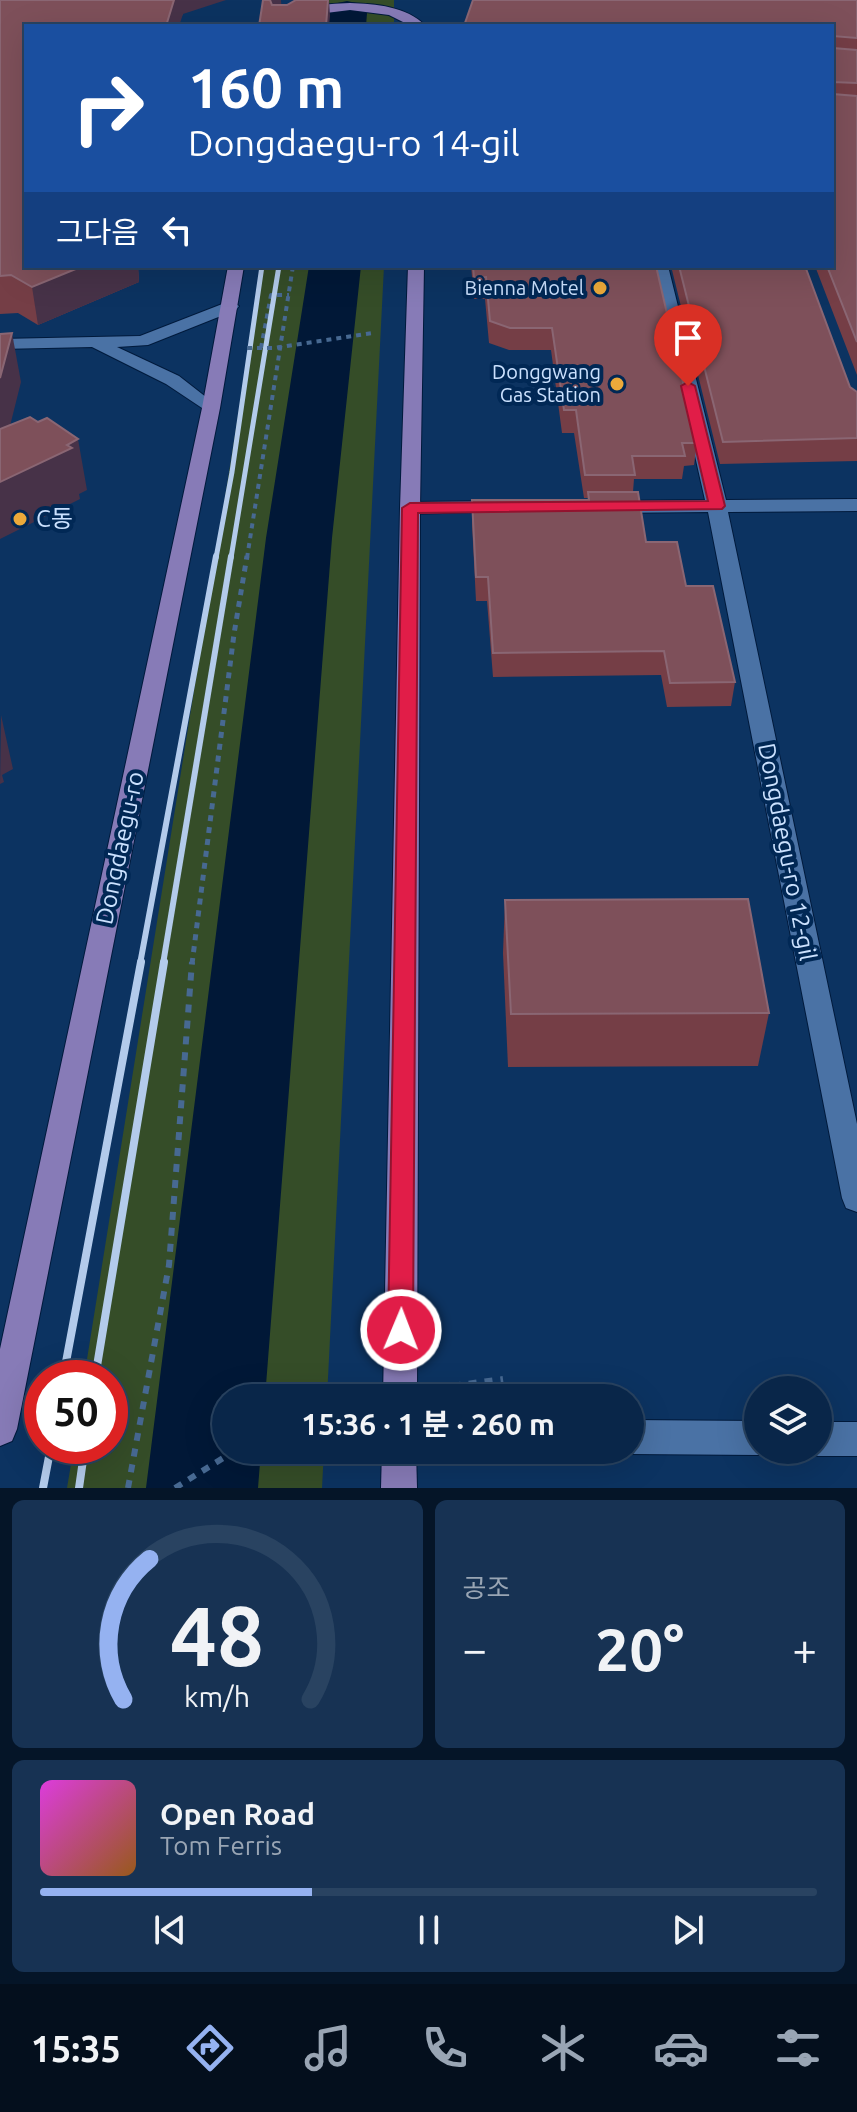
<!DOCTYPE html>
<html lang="ko">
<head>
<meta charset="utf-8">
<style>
  :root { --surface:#092649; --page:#173253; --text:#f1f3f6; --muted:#99a5b4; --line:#294361; --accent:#95b2f1 }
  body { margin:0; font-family:Ubuntu,"Noto Sans KR",sans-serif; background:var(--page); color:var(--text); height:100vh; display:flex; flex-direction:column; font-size:30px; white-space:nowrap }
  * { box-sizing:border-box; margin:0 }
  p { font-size:26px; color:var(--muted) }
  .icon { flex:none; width:44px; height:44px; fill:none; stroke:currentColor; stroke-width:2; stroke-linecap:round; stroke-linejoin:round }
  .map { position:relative; height:1488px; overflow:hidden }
  .details { display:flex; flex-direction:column; gap:12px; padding:12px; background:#051528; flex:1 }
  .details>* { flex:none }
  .banner { position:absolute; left:24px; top:24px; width:810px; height:244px; border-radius:0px; box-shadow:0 8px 32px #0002,0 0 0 2px var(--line); background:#1a4fa0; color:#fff; overflow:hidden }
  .tools { position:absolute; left:744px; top:1376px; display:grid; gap:16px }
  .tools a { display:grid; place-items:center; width:88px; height:88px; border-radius:50%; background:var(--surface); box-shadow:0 8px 32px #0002,0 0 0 2px var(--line); font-size:40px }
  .speed { position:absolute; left:24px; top:1360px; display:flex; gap:16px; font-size:40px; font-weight:700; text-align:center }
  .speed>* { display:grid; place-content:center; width:104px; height:104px; border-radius:50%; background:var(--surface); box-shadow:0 8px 32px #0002,0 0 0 2px var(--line); line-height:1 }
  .speed .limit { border:12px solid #d22; background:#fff; color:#111 }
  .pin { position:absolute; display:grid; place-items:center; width:68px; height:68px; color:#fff; margin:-82px -34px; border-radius:50% 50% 50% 0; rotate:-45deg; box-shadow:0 0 8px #0007 }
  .pin .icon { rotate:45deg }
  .me { position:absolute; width:88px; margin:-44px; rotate:1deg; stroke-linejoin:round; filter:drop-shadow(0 0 6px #0008) }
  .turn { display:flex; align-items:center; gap:28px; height:168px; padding:0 32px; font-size:36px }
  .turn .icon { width:104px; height:104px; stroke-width:2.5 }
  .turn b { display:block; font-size:56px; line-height:68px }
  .then { display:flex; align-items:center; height:76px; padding:0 32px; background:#0003; gap:16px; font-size:30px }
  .big { font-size:60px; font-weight:700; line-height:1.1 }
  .details .widget { flex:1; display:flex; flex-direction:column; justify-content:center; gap:12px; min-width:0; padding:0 28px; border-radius:12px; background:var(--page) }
  .details .dial { align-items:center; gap:0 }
  .dial svg { height:208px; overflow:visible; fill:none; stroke:var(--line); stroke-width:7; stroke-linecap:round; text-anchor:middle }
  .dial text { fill:var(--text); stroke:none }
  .song { display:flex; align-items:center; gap:24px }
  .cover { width:96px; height:96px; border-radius:12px; background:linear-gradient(135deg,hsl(300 70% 55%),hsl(30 70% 35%)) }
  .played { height:8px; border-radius:4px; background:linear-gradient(90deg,var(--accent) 35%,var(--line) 35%) }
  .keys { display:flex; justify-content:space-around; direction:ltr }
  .heat { display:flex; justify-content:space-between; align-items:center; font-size:44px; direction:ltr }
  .details .tiles { flex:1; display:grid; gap:12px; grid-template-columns:1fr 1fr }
  .widget:last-child { grid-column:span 2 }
  .trip { position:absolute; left:212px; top:1384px; width:432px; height:80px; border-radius:40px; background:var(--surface); box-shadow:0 8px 32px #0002,0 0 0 2px var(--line); font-weight:700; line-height:80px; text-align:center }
  .tab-bar { display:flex; height:128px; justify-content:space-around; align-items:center; background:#040f1d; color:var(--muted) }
  .tab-bar .icon { width:56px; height:56px }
  .tab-bar .active { color:var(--accent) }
  .tab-bar b { font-size:36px; color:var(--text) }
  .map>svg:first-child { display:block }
  .green { fill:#354d28 }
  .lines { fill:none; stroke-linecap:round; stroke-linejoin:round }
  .river { fill:#011837; fill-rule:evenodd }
  .minor-casing { stroke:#001a3c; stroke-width:2 }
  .major-casing { stroke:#001a3c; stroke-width:2 }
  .path-far2 { stroke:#476992; stroke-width:4; stroke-dasharray:5 5; stroke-linecap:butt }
  .path-far1 { stroke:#476992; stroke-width:5; stroke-dasharray:6 6; stroke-linecap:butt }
  .path { stroke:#476992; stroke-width:6; stroke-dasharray:8 8; stroke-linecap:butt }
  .minor { fill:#4a72a5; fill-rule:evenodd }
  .major { fill:#877bb7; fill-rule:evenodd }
  .rail-far2 { stroke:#b3cbeb; stroke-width:5 }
  .rail-far1 { stroke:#b3cbeb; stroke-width:6 }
  .rail { stroke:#b3cbeb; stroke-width:8 }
  .path-bridge { stroke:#476992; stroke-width:4; stroke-dasharray:5 5; stroke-linecap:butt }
  .wall { fill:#753e46 }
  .shaded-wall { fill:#473248 }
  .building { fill:#7e505a; stroke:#8a6673; stroke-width:2 }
  .route { fill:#e11d48; stroke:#92132f; stroke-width:2 }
  .poi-dot { fill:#eca93a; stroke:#012855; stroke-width:3 }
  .labels { text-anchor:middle; stroke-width:8; stroke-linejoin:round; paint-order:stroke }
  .far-poi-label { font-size:20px; fill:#cbe1fe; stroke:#012855; text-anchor:end }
  .poi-label { font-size:24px; fill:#cbe1fe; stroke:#012855; text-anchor:start }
  .street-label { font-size:24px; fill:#cbe1fe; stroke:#012855 }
</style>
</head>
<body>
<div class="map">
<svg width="857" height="1488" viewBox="0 0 857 1488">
  <rect width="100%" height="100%" fill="#0c3361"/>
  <g class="green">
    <polygon points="308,0 394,0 394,26 304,26"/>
    <polygon points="262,266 384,266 327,1398 226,1398 226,1450 324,1450 322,1488 67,1488 74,1446 110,1446 110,1378 84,1378"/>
  </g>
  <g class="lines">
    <g class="river">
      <polygon points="347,1 361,4 367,13 366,26 324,26 327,13 333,4"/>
      <polygon points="309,266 361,266 332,538 265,1398 226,1398 226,1450 261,1450 258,1488 146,1488 266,538"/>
    </g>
    <defs>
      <g id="minor">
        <polygon points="652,266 668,266 726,500 857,499 857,511 728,512 857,1124 857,1212 846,1208 842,1198 708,512 607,513 597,507 607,501 705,500"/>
        <polygon points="230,301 239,306 236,310 148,345 117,347 179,376 220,408 211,414 166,384 92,347 0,349 0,339 140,336"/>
        <polygon points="503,501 513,507 510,511 410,514 400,508 410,502"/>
        <polygon points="630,1420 758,1421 758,1450 770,1450 758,1455 630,1454 620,1450 630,1450"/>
        <polygon points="818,1422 857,1422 857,1456 818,1456 806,1451 818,1450"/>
      </g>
      <g id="major">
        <path d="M350,3C376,4 406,6 426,26H411L389,15L350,10L310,15L288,26H273C293,6 323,4 350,3Z"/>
        <polygon points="228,266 244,266 220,408 17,1429 12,1441 0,1446 0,1349 202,408"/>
        <polygon points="408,266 424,266 420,508 417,1398 383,1398 400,508"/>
        <polygon points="382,1450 416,1450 417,1488 381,1488"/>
      </g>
    </defs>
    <use href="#minor" class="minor-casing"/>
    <use href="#major" class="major-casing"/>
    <g class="path-far2">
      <polyline points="261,348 271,295 289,295"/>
      <polyline points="247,558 293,266"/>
    </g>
    <polyline class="path-far1" points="192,964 234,634 247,556"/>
    <g class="path">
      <polyline points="437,1388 503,1379"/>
      <polyline points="319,1398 327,1393 363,1393"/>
      <polyline points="128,1488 169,1265 192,962"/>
      <polyline points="175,1488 236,1450"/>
    </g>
    <use href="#minor" class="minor"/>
    <use href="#major" class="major"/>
    <g class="rail-far2">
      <polyline points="216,558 232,472 262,266"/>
      <polyline points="231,558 279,266"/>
    </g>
    <g class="rail-far1">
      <polyline points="140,964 216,556"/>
      <polyline points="163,964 231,556"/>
    </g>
    <g class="rail">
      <polyline points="63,1378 141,962"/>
      <polyline points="95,1378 164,962"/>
      <polyline points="43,1488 51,1446"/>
      <polyline points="79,1488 85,1446"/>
    </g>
    <polyline class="path-bridge" points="247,348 273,348 373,333"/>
  </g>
  <g class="wall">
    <polygon points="0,0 183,14 26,266 138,266 139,282 38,325 18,313 0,314"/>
    <polygon points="857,0 857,375 815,266 832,266 832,26"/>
    <polygon points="471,266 656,266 697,443 694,465 684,466 682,479 634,479 633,492 646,542 686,586 735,682 731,706 667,707 661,675 493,677 487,601 476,601 472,524 472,500 587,500 588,498 584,498 574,433 562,433 551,350 509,350 489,343 485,299 474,299"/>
    <polygon points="671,266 805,266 850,387 857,392 857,461 720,464"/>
    <polygon points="505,900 769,1013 758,1066 508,1067 503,953"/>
  </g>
  <g class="shaded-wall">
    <polygon points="174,0 226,0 183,14 179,26 166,26"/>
    <polygon points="270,0 281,0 282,15 271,24"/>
    <polygon points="328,0 329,0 330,16 329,26 326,26"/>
    <polygon points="83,266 138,266 139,282 38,325 32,287"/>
    <polygon points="12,333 21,382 0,466 0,378"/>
    <polygon points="78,439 87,490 79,494 80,499 0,539 0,482"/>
    <polygon points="1,715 13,769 2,775 4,782 0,784"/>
  </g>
  <g class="building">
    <polygon points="0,0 174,0 166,26 26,26 26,266 83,266 32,287 11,275 0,276"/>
    <polygon points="263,0 270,0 272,5 287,5 296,0 328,0 326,26 259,26"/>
    <polygon points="473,0 857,0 857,38 833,36 833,48 857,50 857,83 833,82 833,94 857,96 857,342 827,266 832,266 832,26 465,26 465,23"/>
    <polygon points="473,266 656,266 697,443 682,443 685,456 632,456 635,475 585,475 576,410 564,410 552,328 510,328 490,321 486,277 474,278"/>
    <polygon points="679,266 805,266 850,387 857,392 857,438 723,442"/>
    <polygon points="12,333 0,378 0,334"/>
    <polygon points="30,417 38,422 47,418 78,439 67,445 72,448 0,482 0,429"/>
    <polygon points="588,492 638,492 646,542 677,542 686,586 713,586 735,682 670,683 664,651 493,653 488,577 476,577 472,500 589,500"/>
    <polygon points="748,899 769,1013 511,1014 505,900"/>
  </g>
  <polygon class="route" points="688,382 695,386 725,506 722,509 418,513 413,1330 410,1338 401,1341 392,1338 388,1330 402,508 410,503 708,501 681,386"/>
  <g class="poi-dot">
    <circle cx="600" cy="288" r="8"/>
    <circle cx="617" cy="384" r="8"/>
    <circle cx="20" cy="519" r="8"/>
  </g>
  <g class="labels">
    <g class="far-poi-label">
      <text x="584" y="295">Bienna Motel</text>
      <text x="601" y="379">Donggwang<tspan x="601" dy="23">Gas Station</tspan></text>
    </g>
    <g class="poi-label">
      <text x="36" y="527">C동</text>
    </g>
    <g class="street-label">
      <text transform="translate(120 848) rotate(-78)" y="8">Dongdaegu-ro</text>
      <text transform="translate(787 852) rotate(79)" y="8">Dongdaegu-ro 12-gil</text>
    </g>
  </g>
</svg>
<div class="tools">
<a><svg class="icon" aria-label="layers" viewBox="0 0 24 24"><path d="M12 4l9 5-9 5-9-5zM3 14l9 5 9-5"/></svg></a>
</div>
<div class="speed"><div class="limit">50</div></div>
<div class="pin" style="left:688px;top:386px;background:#d93025"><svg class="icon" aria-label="arrive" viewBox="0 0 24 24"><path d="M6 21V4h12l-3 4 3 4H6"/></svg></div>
<svg class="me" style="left:401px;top:1330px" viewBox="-20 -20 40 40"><circle r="17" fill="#e11d48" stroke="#fff" stroke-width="3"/><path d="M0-11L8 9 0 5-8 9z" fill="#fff"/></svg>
<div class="trip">15:36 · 1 분 · 260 m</div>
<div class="banner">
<div class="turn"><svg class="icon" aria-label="right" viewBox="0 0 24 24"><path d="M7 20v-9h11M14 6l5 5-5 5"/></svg><div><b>160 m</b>Dongdaegu-ro 14-gil</div></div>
<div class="then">그다음<svg class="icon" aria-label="left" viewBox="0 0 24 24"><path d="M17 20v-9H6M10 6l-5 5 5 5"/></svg></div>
</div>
</div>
<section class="details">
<div class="tiles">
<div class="widget dial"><svg viewBox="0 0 100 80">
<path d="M14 69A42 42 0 1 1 86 69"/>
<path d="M14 69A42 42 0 0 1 24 15" stroke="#95b2f1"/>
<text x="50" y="56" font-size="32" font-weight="700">48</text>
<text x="50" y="72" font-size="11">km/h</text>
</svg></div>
<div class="widget"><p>공조</p>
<div class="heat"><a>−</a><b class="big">20°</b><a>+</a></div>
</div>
<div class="widget">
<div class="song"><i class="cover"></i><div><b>Open Road</b><p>Tom Ferris</p></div></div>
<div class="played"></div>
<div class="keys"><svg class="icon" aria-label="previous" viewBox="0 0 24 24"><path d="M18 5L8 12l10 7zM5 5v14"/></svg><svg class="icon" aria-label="pause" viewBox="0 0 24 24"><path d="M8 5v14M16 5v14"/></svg><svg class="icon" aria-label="next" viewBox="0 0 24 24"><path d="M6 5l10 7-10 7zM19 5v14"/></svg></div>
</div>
</div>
</section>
<nav class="tab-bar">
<b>15:35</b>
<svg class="icon active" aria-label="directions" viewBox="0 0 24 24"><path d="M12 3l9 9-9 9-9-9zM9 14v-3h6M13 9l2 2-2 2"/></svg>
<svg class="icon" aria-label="music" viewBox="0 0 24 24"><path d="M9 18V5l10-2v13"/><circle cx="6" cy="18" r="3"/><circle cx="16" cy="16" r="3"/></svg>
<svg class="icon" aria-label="phone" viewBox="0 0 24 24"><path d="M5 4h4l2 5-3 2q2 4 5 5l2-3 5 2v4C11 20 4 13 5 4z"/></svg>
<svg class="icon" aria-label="climate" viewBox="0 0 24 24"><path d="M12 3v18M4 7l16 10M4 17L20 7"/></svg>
<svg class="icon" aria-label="car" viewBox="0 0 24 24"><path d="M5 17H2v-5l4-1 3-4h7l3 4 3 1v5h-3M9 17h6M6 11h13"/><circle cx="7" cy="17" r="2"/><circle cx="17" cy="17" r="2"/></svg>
<svg class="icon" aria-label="filters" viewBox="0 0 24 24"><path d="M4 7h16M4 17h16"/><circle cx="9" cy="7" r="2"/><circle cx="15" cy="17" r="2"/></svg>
</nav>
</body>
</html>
